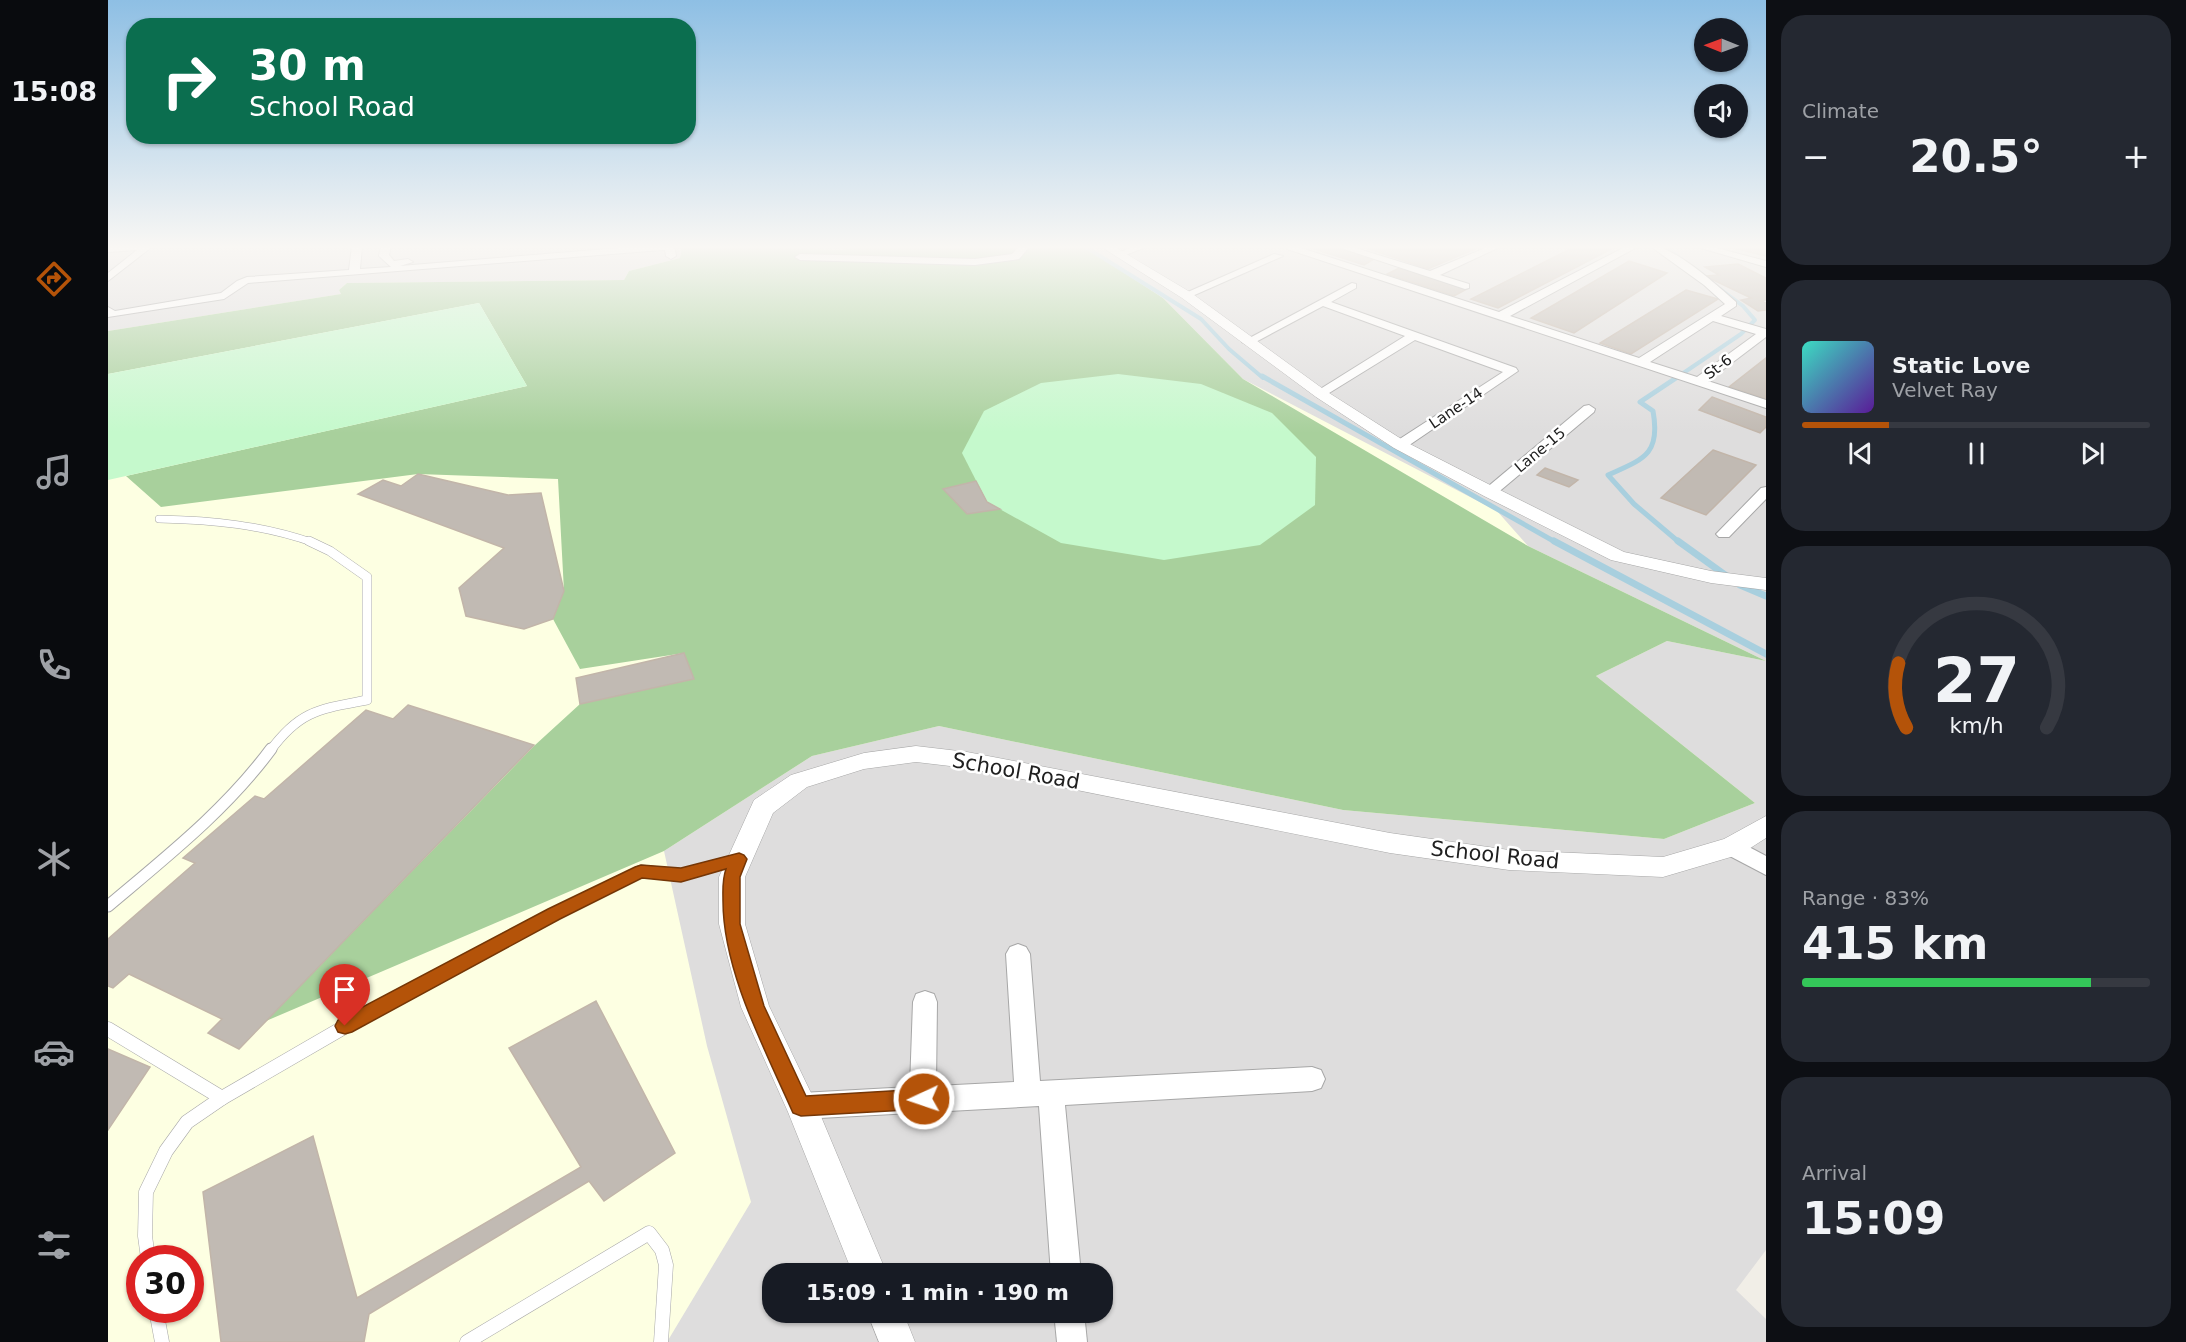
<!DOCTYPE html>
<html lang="en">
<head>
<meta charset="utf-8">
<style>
  :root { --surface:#171b24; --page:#242831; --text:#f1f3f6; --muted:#9ea1a6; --line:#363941; --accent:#b45309 }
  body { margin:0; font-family:"DejaVu Sans",sans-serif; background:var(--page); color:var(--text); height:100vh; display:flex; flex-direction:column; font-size:22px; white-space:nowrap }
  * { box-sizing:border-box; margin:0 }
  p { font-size:20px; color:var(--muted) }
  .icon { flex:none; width:33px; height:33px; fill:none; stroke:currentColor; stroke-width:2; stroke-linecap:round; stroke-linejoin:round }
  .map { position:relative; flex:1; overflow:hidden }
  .details { display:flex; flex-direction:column; gap:15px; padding:15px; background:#0d0f14; width:420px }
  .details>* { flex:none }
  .top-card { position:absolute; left:18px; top:18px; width:570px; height:126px; border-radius:24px; box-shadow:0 2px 4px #0004; background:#0b6e4f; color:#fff; overflow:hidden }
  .needle { width:39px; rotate:271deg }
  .tools { position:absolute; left:1586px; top:18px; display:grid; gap:12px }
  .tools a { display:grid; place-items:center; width:54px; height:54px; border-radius:50%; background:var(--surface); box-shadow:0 2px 4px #0004; font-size:30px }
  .speed { position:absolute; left:18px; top:1245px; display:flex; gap:12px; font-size:30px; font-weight:700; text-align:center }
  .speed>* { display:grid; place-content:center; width:78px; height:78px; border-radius:50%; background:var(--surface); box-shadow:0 2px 4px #0004; line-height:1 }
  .speed .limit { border:9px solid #d22; background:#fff; color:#111 }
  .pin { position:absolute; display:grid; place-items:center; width:51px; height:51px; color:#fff; margin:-62px -26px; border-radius:50% 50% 50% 0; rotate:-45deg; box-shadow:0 0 6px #0007 }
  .pin .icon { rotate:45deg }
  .me { position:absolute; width:66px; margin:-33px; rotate:267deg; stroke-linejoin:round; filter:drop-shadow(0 0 4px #0008) }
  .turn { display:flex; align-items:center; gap:21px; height:126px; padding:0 24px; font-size:27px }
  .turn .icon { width:78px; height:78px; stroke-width:2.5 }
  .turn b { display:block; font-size:42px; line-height:51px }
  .big { font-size:45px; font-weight:700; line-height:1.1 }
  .details .tile { flex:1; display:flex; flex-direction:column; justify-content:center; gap:9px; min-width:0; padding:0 21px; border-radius:24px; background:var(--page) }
  .details .dial { align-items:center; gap:0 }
  .dial svg { height:156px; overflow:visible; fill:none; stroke:var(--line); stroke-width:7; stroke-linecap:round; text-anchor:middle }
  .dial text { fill:var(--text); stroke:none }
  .song { display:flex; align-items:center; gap:18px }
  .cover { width:72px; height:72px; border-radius:9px; background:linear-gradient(135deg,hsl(170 70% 55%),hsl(270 70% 35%)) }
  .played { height:6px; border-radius:3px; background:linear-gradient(90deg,var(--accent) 25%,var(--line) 25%) }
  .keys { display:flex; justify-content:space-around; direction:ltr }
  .heat { display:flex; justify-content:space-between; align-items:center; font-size:33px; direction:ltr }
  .charge { height:9px; border-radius:4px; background:linear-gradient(90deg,#34c759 83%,var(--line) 0) }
  .trip { position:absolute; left:654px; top:1263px; width:351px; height:60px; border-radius:24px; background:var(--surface); box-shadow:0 2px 4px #0004; font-weight:700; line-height:60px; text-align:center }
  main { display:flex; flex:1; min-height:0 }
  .tab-bar { display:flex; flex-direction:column; width:108px; justify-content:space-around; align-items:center; background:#090b0e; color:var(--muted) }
  .tab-bar .icon { width:42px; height:42px }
  .tab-bar .on { color:var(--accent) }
  .tab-bar b { font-size:27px; color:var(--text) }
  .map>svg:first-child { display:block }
  .residential { fill:#dedddd; fill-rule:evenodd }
  .education { fill:#fdffe2; fill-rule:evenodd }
  .forest { fill:#a8d09c }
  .park { fill:#c5f9cc }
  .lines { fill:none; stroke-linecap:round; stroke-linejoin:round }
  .stream-far2 { stroke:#a8cfde; stroke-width:4 }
  .stream-far1 { stroke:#a8cfde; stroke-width:5 }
  .stream { stroke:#a8cfde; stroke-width:7 }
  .building { fill:#c1bab3; stroke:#c2b5a9; stroke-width:1.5 }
  .service-far3-casing { stroke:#a7a7a7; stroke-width:8 }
  .service-far2-casing { stroke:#a7a7a7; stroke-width:10 }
  .service-far1-casing { stroke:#a7a7a7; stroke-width:13 }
  .service-casing { stroke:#a7a7a7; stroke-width:15 }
  .minor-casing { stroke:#a7a7a7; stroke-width:2 }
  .tertiary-casing { stroke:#a7a7a7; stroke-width:1 }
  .service-far3 { stroke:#fff; stroke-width:7 }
  .service-far2 { stroke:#fff; stroke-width:9 }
  .service-far1 { stroke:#fff; stroke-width:11 }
  .service { stroke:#fff; stroke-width:14 }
  .minor { fill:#fff; fill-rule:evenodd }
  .tertiary { fill:#fff; fill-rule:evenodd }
  .route { fill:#b45309; stroke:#753606; stroke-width:1.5 }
  .labels { text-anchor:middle; stroke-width:5; stroke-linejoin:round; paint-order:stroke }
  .far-street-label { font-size:15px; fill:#202020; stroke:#fff }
  .near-street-label { font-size:21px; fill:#202020; stroke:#fff }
</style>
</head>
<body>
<main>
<nav class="tab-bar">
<b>15:08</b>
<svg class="icon on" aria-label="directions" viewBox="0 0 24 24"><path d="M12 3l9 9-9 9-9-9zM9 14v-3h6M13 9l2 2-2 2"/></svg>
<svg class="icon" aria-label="music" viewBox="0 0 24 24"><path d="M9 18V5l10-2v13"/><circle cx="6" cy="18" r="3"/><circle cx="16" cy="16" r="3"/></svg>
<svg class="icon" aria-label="phone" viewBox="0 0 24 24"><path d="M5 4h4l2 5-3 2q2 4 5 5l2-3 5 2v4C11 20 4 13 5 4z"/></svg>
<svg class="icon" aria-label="climate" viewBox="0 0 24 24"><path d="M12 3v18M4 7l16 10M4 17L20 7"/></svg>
<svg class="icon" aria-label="car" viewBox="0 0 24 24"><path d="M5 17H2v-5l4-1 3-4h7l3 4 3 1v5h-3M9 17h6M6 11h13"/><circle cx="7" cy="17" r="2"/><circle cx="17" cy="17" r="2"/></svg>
<svg class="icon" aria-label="filters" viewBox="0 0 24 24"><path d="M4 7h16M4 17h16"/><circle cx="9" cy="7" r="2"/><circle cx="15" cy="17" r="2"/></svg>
</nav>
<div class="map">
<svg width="1658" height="1342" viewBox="0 0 1658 1342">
  <rect width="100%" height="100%" fill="#f1eee7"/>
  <path class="residential" d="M0,246H1658V1250L1628,1290L1658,1319V1342H0ZM32,1258H82V1310H32ZM664,1274H994V1312H664Z"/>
  <path class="education" d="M574,246L734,250L769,246H975L1055,298L1135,379L1389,511L1420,546L1658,661L1559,641L1488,676L1647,803L1556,839L1235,810L831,726L704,756L556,851L599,1046L643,1202L559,1342H0V331L233,294L231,290L239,283L516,280L521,271L572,258ZM32,1258H82V1310H32Z"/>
  <polygon class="forest" points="574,246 734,250 769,246 975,246 1055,298 1135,379 1420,546 1658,661 1559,641 1488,676 1647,803 1556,839 1235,810 831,726 704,756 556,851 158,1021 426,746 472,704 586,679 576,653 472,669 445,619 456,591 450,479 310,474 53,507 18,476 419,386 371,303 0,374 0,331 233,294 231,290 239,283 516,280 521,271 572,258"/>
  <g class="park">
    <polygon points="371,303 419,386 0,480 0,374"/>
    <polygon points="1010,374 1093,384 1164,413 1208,457 1207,505 1152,545 1056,560 953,543 879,502 854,453 876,411 933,383"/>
  </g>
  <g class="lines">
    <g class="stream-far2">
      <polyline points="976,246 1093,319 1121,349 1155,378"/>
      <polyline points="1556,246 1573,259"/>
      <polyline points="1568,378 1633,334 1647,320 1635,306 1612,289"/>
    </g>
    <g class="stream-far1">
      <polyline points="1154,376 1449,543"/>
      <path d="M1571,376L1532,402L1545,411C1553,455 1535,459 1500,475L1526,504L1572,543"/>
    </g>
    <g class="stream">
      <polyline points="1446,541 1658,654"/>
      <polyline points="1570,541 1620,577"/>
      <polyline points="1632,585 1658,596"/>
    </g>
  </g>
  <g class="building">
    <polygon points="1197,246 1223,246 1266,259 1256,265"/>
    <polygon points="1265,246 1374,246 1320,269 1258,248"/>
    <polygon points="1468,246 1509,246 1390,308 1363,299"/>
    <polygon points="1617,246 1658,246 1658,256"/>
    <polygon points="1521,261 1559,273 1466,333 1423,318"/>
    <polygon points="1630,264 1658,278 1658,300 1653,301 1658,303 1658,310 1650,311 1633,300 1643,298 1597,276 1611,275 1597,267"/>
    <polygon points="1291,268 1359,289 1346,296 1279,274"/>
    <polygon points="1578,290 1610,299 1523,354 1492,343"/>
    <polygon points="1658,358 1658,399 1621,387"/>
    <polygon points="1604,397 1658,417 1658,427 1652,433 1591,410"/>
    <polygon points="1605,450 1648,465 1598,515 1553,498"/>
    <polygon points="1437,468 1470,480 1461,487 1429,475"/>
    <polygon points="310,474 400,495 433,493 456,591 445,619 416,629 358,616 351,588 396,548 250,494 275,480 293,486"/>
    <polygon points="868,481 879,502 892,509 859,514 835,489"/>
    <polygon points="576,653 586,679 472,704 468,678"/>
    <polygon points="300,705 426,745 131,1049 100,1033 114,1019 21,974 5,988 0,986 0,939 87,863 75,858 147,796 156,799 258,710 285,719"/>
    <polygon points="488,1001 567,1153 496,1201 481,1181 261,1314 256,1342 113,1342 95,1192 205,1136 249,1298 473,1167 401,1048"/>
    <polygon points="0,1049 42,1067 0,1130"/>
  </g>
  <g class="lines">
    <defs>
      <path id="service-far3" d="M51,519C104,520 155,525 206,543"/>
      <path id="service-far2" d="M162,751C192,710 212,709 259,700V577L222,551L201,541"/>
      <g id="service-far1">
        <path d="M0,906C58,857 118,810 163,749"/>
        <polyline points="261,1013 446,914 533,871 573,875 628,860"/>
      </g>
      <g id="service">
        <polyline points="0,1029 114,1098"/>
        <polyline points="40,1258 37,1236 38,1192 58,1151 79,1122 114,1098 264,1011"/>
        <polyline points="48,1310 54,1342"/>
        <polyline points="359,1342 541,1233 554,1250 558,1265 553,1342"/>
      </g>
      <g id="minor">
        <polygon points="0,246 45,246 0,281 0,273 29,250 0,252"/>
        <polygon points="244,246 254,246 252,269 283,267 271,256 273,246 283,246 281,255 286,261 300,259 305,262 292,266 535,246 566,246 568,256 563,259 558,256 557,250 541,251 140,283 116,299 0,317 0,307 7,311 113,293 129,281 139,277 241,270"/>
        <polygon points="912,246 922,246 911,259 867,265 692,260 687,257 692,254 867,259 904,254"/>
        <polygon points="1028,246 1041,246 1012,257 1007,254"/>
        <path d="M1178,246H1187L1391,312L1519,246H1531L1402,316L1531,358L1617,304L1596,285L1542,246C1564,244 1610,286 1628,302V306L1613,316L1658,329V337L1600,381L1658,400V408L1179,249ZM1605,321L1648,334L1589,377L1542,362Z"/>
        <polygon points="1227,246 1241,246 1322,271 1382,246 1394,246 1332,275 1361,284 1361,288 1357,289"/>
        <polygon points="1586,246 1601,246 1658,261 1658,267"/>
        <polygon points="1166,254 1175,256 1082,297 1074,297 1073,295"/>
        <polygon points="1244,283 1248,284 1248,288 1223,302 1408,368 1410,371 1297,448 1287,448 1285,445 1287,442 1395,372 1307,340 1213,398 1209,397 1207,394 1209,391 1297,336 1215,306 1144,344 1140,345 1134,342"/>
        <polygon points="1481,405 1487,409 1486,412 1387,495 1377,495 1375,492 1377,489 1476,406"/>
        <polygon points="1658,487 1658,499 1621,537 1611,537 1608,534 1611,531 1653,488"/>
        <polygon points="1624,838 1658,856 1658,875 1616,853 1613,847 1616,841"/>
        <polygon points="910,944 918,947 922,954 932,1081 1204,1067 1213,1070 1217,1079 1213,1088 1204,1091 957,1105 973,1274 943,1274 931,1106 693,1119 684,1115 680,1106 684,1097 693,1093 802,1087 805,1002 808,994 817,991 826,994 829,1002 828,1086 906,1082 898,954 902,947"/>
        <polygon points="946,1312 976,1312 979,1342 949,1342"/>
      </g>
      <g id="tertiary">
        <polygon points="992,246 1005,246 1082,292 1218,391 1298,442 1388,488 1516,552 1603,571 1658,578 1658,590 1603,583 1503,560 1376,496 1286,448 1208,397 1074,298"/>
        <polygon points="808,746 859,752 1282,833 1401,850 1555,857 1616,839 1658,816 1658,838 1633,854 1555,877 1401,870 1282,853 859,768 808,762 756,769 699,787 665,813 637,877 637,924 661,1006 704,1095 779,1274 745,1274 680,1112 633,1007 611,924 611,877 646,800 683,775 756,753"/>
        <polygon points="759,1312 795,1312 807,1342 771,1342"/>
      </g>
    </defs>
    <use href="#service-far3" class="service-far3-casing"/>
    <use href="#service-far2" class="service-far2-casing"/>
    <use href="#service-far1" class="service-far1-casing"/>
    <use href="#service" class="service-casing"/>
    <use href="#minor" class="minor-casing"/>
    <use href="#tertiary" class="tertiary-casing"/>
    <use href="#service-far3" class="service-far3"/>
    <use href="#service-far2" class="service-far2"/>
    <use href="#service-far1" class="service-far1"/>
    <use href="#service" class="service"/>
    <use href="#minor" class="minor"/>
    <use href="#tertiary" class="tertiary"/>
  </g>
  <linearGradient id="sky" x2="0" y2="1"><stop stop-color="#8ebfe4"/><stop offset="0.57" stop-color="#f9f7f4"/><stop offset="1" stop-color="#f9f7f4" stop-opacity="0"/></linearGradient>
  <rect width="1658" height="433" fill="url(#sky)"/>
  <path class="route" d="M631,853L636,855L639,859L632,877V924L656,1006L698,1096L816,1089L823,1092L826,1099L823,1106L816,1109L693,1116L685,1113C657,1049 615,972 615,901C615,890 614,880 618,869L573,882L534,878L452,919L244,1032L237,1034L230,1032L227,1026L230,1020L440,909L527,867L533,865L573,868Z"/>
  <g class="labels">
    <g class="far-street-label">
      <text transform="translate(1610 367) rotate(-37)" y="5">St-6</text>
      <text transform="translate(1348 408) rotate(-34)" y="5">Lane-14</text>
      <text transform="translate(1432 450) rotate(-40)" y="5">Lane-15</text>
    </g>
    <g class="near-street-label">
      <text transform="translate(908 771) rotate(10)" y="7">School Road</text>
      <text transform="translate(1387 855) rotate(6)" y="7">School Road</text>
    </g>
  </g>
</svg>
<div class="tools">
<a><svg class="needle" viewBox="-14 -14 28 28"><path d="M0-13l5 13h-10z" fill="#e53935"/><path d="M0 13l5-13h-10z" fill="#9ea1a6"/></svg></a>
<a><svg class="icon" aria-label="sound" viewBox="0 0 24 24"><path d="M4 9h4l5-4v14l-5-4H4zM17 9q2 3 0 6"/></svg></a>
</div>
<div class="speed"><div class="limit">30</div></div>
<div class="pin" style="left:237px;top:1026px;background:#d93025"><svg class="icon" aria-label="arrive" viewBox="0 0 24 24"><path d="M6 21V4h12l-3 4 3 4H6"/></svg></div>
<svg class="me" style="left:816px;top:1099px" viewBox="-20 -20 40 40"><circle r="17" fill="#b45309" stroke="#fff" stroke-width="3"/><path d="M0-11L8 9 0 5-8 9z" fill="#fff"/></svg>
<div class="trip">15:09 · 1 min · 190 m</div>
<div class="top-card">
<div class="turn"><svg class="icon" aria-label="right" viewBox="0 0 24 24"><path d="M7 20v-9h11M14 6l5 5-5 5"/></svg><div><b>30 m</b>School Road</div></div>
</div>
</div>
<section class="details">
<div class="tile"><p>Climate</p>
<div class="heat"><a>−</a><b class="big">20.5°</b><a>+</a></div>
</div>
<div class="tile">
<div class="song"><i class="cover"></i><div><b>Static Love</b><p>Velvet Ray</p></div></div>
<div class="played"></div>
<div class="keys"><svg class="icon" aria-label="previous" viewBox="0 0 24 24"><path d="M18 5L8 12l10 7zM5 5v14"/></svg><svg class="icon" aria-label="pause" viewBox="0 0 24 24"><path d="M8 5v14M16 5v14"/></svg><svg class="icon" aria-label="next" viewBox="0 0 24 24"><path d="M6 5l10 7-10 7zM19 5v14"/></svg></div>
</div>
<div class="tile dial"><svg viewBox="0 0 100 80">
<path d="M14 69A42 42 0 1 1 86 69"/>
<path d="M14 69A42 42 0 0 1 10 36" stroke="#b45309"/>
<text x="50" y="56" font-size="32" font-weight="700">27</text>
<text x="50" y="72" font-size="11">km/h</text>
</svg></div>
<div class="tile"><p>Range · 83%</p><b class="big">415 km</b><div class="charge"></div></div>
<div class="tile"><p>Arrival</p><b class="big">15:09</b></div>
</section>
</main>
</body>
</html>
